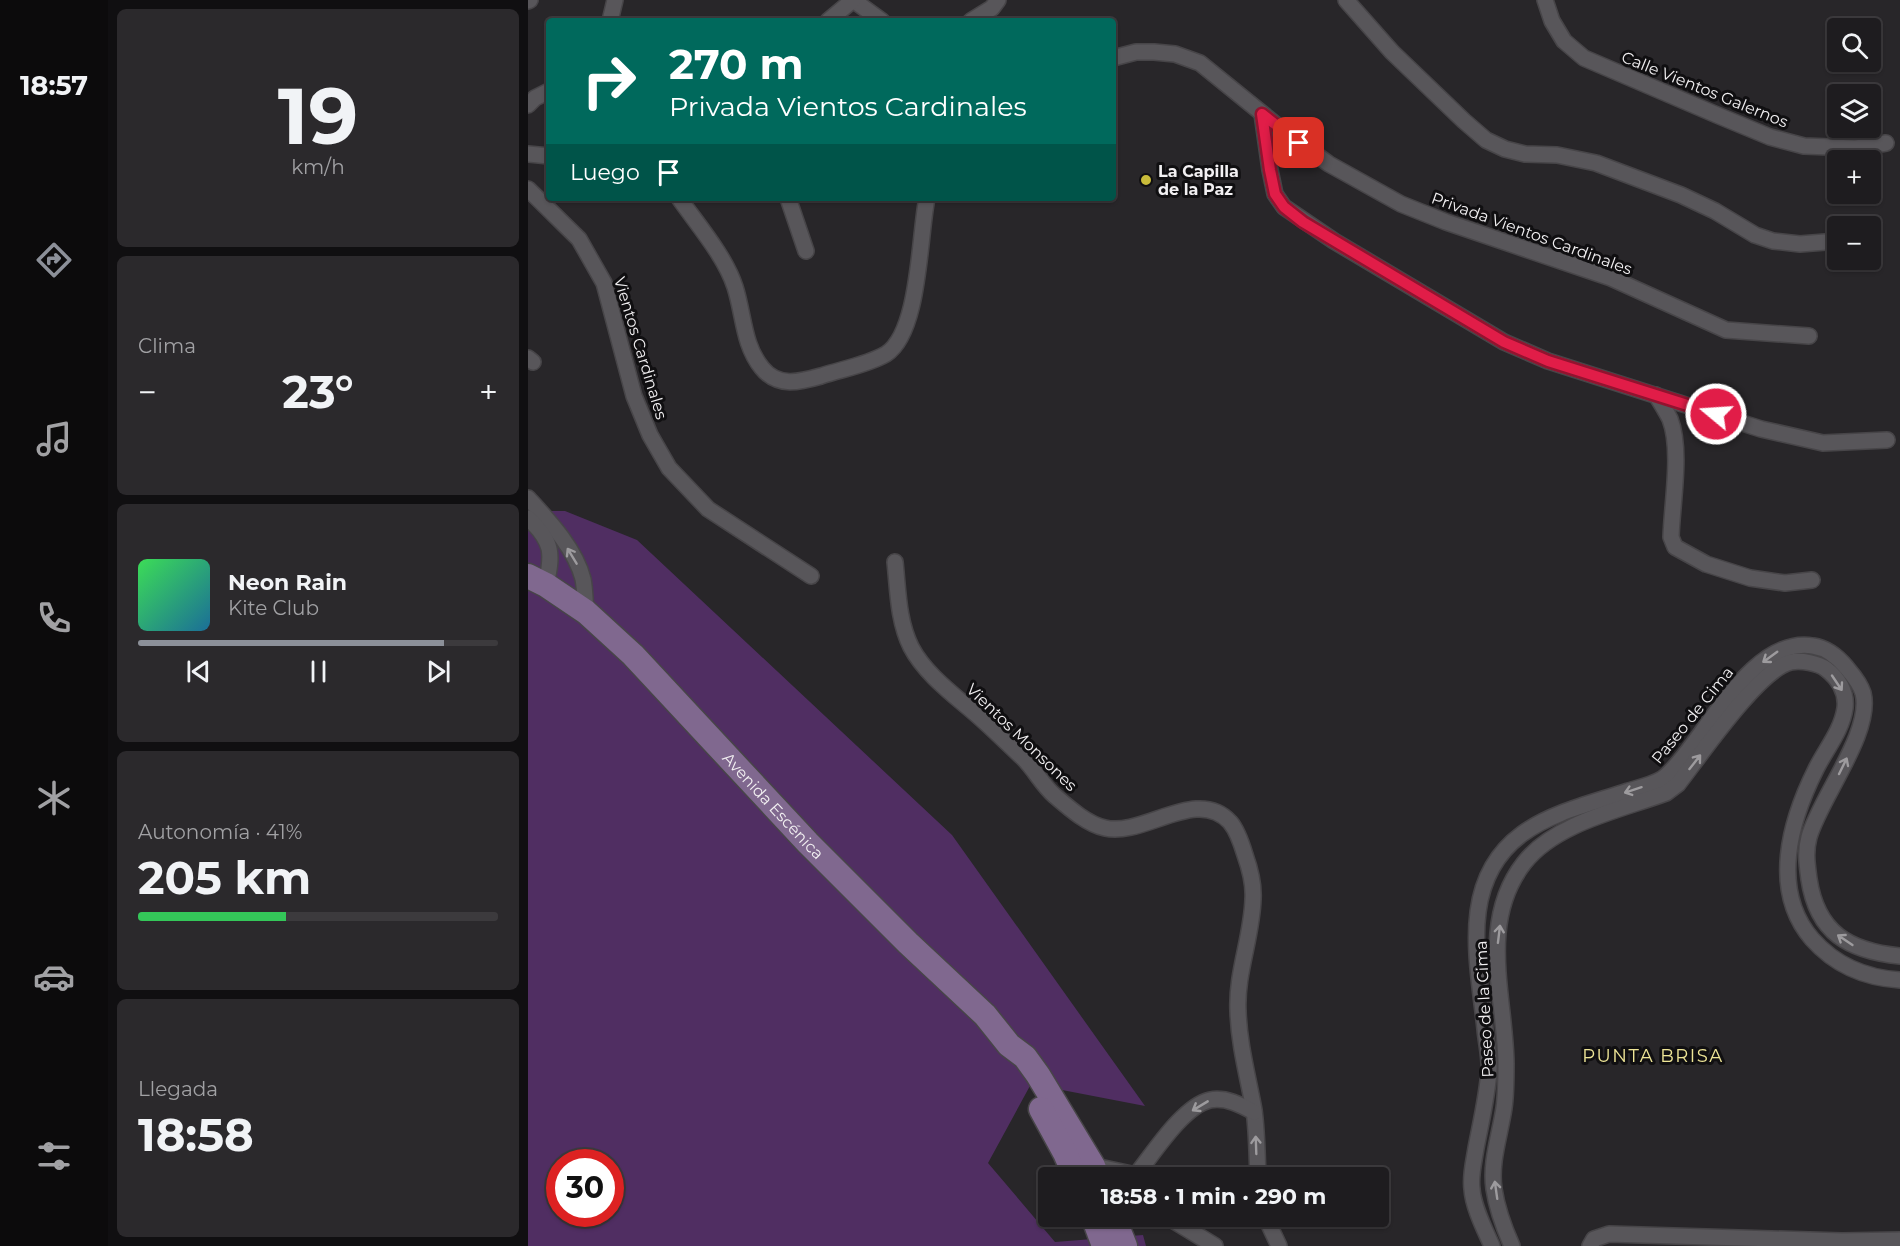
<!DOCTYPE html>
<html lang="es">
<head>
<meta charset="utf-8">
<style>
  :root { --surface:#1e1c1f; --page:#2b292c; --text:#f1f3f6; --muted:#a1a1a4; --line:#3c3a3d; --accent:#8c9099 }
  body { margin:0; font-family:Montserrat,sans-serif; background:var(--page); color:var(--text); height:100vh; display:flex; flex-direction:column; font-size:22px; white-space:nowrap }
  * { box-sizing:border-box; margin:0 }
  p { font-size:20px; color:var(--muted) }
  .icon { flex:none; width:33px; height:33px; fill:none; stroke:currentColor; stroke-width:2; stroke-linecap:round; stroke-linejoin:round }
  .map { position:relative; flex:1; overflow:hidden }
  .panel { display:flex; flex-direction:column; gap:9px; padding:9px; background:#100f11; width:420px }
  .panel>* { flex:none }
  .hud { position:absolute; left:18px; top:18px; width:570px; height:183px; border-radius:6px; box-shadow:0 2px 4px #0004,0 0 0 2px var(--line); background:#00695c; color:#fff; overflow:hidden }
  .fabs { position:absolute; left:1299px; top:18px; display:grid; gap:12px }
  .fabs a { display:grid; place-items:center; width:54px; height:54px; border-radius:6px; background:var(--surface); box-shadow:0 2px 4px #0004,0 0 0 2px var(--line); font-size:30px }
  .speed { position:absolute; left:18px; top:1149px; display:flex; gap:12px; font-size:30px; font-weight:700; text-align:center }
  .speed>* { display:grid; place-content:center; width:78px; height:78px; border-radius:50%; background:var(--surface); box-shadow:0 2px 4px #0004,0 0 0 2px var(--line); line-height:1 }
  .speed .limit { border:9px solid #d22; background:#fff; color:#111 }
  .pin { position:absolute; display:grid; place-items:center; width:51px; height:51px; color:#fff; margin:-26px; border-radius:12px; box-shadow:0 3px 9px #0006 }
  .me { position:absolute; width:66px; margin:-33px; rotate:288deg; stroke-linejoin:round; filter:drop-shadow(0 0 4px #0008) }
  .turn { display:flex; align-items:center; gap:21px; height:126px; padding:0 24px; font-size:27px }
  .turn .icon { width:78px; height:78px; stroke-width:2.5 }
  .turn b { display:block; font-size:42px; line-height:51px }
  .then { display:flex; align-items:center; height:57px; padding:0 24px; background:#0003; gap:12px; font-size:22px }
  .big { font-size:45px; font-weight:700; line-height:1.1 }
  .panel .widget { flex:1; display:flex; flex-direction:column; justify-content:center; gap:9px; min-width:0; padding:0 21px; border-radius:9px; background:var(--page) }
  .panel .dial { align-items:center; gap:0 }
  .dial b { font-size:78px; line-height:1 }
  .song { display:flex; align-items:center; gap:18px }
  .cover { width:72px; height:72px; border-radius:9px; background:linear-gradient(135deg,hsl(130 70% 55%),hsl(200 70% 35%)) }
  .played { height:6px; border-radius:3px; background:linear-gradient(90deg,var(--accent) 85%,var(--line) 85%) }
  .keys { display:flex; justify-content:space-around; direction:ltr }
  .heat { display:flex; justify-content:space-between; align-items:center; font-size:33px; direction:ltr }
  .charge { height:9px; border-radius:4px; background:linear-gradient(90deg,#34c759 41%,var(--line) 0) }
  .trip { position:absolute; left:510px; top:1167px; width:351px; height:60px; border-radius:6px; background:var(--surface); box-shadow:0 2px 4px #0004,0 0 0 2px var(--line); font-weight:700; line-height:60px; text-align:center }
  main { display:flex; flex:1; min-height:0 }
  .dock { display:flex; flex-direction:column; width:108px; justify-content:space-around; align-items:center; background:#0c0b0c; color:var(--muted) }
  .dock .icon { width:42px; height:42px }
  .dock .active { color:var(--accent) }
  .dock b { font-size:27px; color:var(--text) }
  .map>svg:first-child { display:block }
  .green { fill:#502e62; fill-rule:evenodd }
  .lines { fill:none; stroke-linecap:round; stroke-linejoin:round }
  .minor-casing { stroke:#474548; stroke-width:18 }
  .primary-casing { stroke:#474548; stroke-width:27 }
  .minor { stroke:#58565a; stroke-width:15 }
  .primary { stroke:#80688f; stroke-width:24 }
  .oneway { stroke:#9d9b9e }
  .route-casing { stroke:#92132f; stroke-width:15 }
  .route { stroke:#e11d48; stroke-width:10 }
  .poi-dot { fill:#c9bb3a; stroke:#100f11; stroke-width:2 }
  .labels { text-anchor:middle; stroke-width:6; stroke-linejoin:round; paint-order:stroke }
  .street-label { font-size:16px; fill:#f2f0f2; stroke:#100f11 }
  .poi-label { font-size:16px; font-weight:bold; fill:#f2f0f2; stroke:#100f11; text-anchor:start }
  .neighbourhood-label { font-size:18px; letter-spacing:1.5px; fill:#efe697; stroke:#100f11 }
</style>
</head>
<body>
<main>
<nav class="dock">
<b>18:57</b>
<svg class="icon active" aria-label="directions" viewBox="0 0 24 24"><path d="M12 3l9 9-9 9-9-9zM9 14v-3h6M13 9l2 2-2 2"/></svg>
<svg class="icon" aria-label="music" viewBox="0 0 24 24"><path d="M9 18V5l10-2v13"/><circle cx="6" cy="18" r="3"/><circle cx="16" cy="16" r="3"/></svg>
<svg class="icon" aria-label="phone" viewBox="0 0 24 24"><path d="M5 4h4l2 5-3 2q2 4 5 5l2-3 5 2v4C11 20 4 13 5 4z"/></svg>
<svg class="icon" aria-label="climate" viewBox="0 0 24 24"><path d="M12 3v18M4 7l16 10M4 17L20 7"/></svg>
<svg class="icon" aria-label="car" viewBox="0 0 24 24"><path d="M5 17H2v-5l4-1 3-4h7l3 4 3 1v5h-3M9 17h6M6 11h13"/><circle cx="7" cy="17" r="2"/><circle cx="17" cy="17" r="2"/></svg>
<svg class="icon" aria-label="filters" viewBox="0 0 24 24"><path d="M4 7h16M4 17h16"/><circle cx="9" cy="7" r="2"/><circle cx="15" cy="17" r="2"/></svg>
</nav>
<section class="panel">
<div class="widget dial"><b>19</b><p>km/h</p></div>
<div class="widget"><p>Clima</p>
<div class="heat"><a>−</a><b class="big">23°</b><a>+</a></div>
</div>
<div class="widget">
<div class="song"><i class="cover"></i><div><b>Neon Rain</b><p>Kite Club</p></div></div>
<div class="played"></div>
<div class="keys"><svg class="icon" aria-label="previous" viewBox="0 0 24 24"><path d="M18 5L8 12l10 7zM5 5v14"/></svg><svg class="icon" aria-label="pause" viewBox="0 0 24 24"><path d="M8 5v14M16 5v14"/></svg><svg class="icon" aria-label="next" viewBox="0 0 24 24"><path d="M6 5l10 7-10 7zM19 5v14"/></svg></div>
</div>
<div class="widget"><p>Autonomía · 41%</p><b class="big">205 km</b><div class="charge"></div></div>
<div class="widget"><p>Llegada</p><b class="big">18:58</b></div>
</section>
<div class="map">
<svg width="1372" height="1246" viewBox="0 0 1372 1246">
  <rect width="100%" height="100%" fill="#282629"/>
  <path class="green" d="M0,511H37L109,540L424,835L617,1106L503,1084L460,1163L527,1242L615,1235L618,1246H0ZM32,1162H82V1214H32Z"/>
  <g class="lines">
    <defs>
      <g id="minor">
        <polyline points="325,0 354,21"/>
        <polyline points="818,0 864,52 936,121 958,140 977,149 997,154 1029,155 1068,163 1153,195 1187,211 1227,235 1245,241 1272,244 1310,241"/>
        <polyline points="1017,0 1024,21 1036,41 1056,58 1189,115 1242,137 1276,146 1328,148 1358,143"/>
        <polyline points="0,1 2,0"/>
        <polyline points="82,21 87,0"/>
        <polyline points="300,21 325,0"/>
        <polyline points="443,21 464,8 470,0"/>
        <polyline points="585,58 608,52 626,52 647,54 672,63 757,132 801,164 873,204 918,222 1083,278 1198,330 1281,336"/>
        <polyline points="0,105 7,98 21,91"/>
        <polyline points="734,114 742,170 747,194 756,207 806,241 976,342 1020,361 1233,429 1295,443 1359,440"/>
        <polyline points="0,154 21,156"/>
        <polyline points="0,189 51,239 76,283 106,396 122,435 141,468 180,509 283,576"/>
        <path d="M151,198C169,224 197,256 207,287C216,315 215,345 234,368C250,388 272,382 293,376C314,369 339,365 358,354C392,332 391,236 399,198"/>
        <polyline points="260,198 278,251"/>
        <polyline points="0,358 5,362"/>
        <path d="M1128,395C1133,403 1138,411 1142,419C1154,450 1144,503 1143,537L1147,547L1178,564L1222,578L1257,583L1284,580"/>
        <path d="M0,498C21,521 47,548 55,579C57,589 57,601 58,612"/>
        <path d="M0,518C25,542 25,553 18,585"/>
        <path d="M367,562C370,590 370,621 383,647C397,674 426,695 449,715C465,729 480,744 495,758C507,770 515,786 527,796C541,808 559,824 577,828C616,837 669,786 702,822C709,830 714,845 717,855C722,869 726,884 725,899C724,937 708,973 710,1011C711,1045 720,1077 726,1110C729,1132 729,1155 730,1178"/>
        <path d="M562,1165L608,1175C625,1154 655,1106 682,1100C698,1097 713,1105 726,1112"/>
        <polyline points="638,1216 687,1246"/>
        <polyline points="737,1216 751,1246"/>
        <path d="M964,1246C957,1230 945,1207 944,1189C942,1176 946,1161 948,1148C953,1122 959,1097 961,1071C962,1057 958,1042 957,1029C950,962 930,881 994,834C1024,812 1065,803 1100,791C1110,788 1124,785 1134,779C1140,775 1146,768 1151,762C1183,726 1227,636 1285,646C1299,648 1310,657 1319,668C1325,675 1332,683 1335,693C1345,732 1292,798 1281,837C1277,852 1279,864 1281,879C1289,933 1321,951 1372,956"/>
        <path d="M984,1246C976,1228 969,1209 966,1189C962,1162 972,1135 976,1108C978,1094 978,1077 978,1063C977,997 950,922 996,863C1027,823 1092,810 1138,793L1150,784C1172,756 1231,669 1263,662C1273,660 1290,663 1298,669C1310,678 1319,692 1317,708C1314,730 1298,749 1288,769C1262,821 1242,890 1284,939C1307,965 1338,978 1372,980"/>
        <polyline points="1062,1246 1066,1239 1081,1234 1314,1241 1372,1240"/>
      </g>
      <g id="primary">
        <path id="s1" d="M0,576L18,585L58,612L105,655L280,843L380,943L457,1015L481,1045L497,1057L510,1075L565,1166L570,1178"/>
        <polyline points="513,1109 537,1153 548,1178"/>
        <polyline points="565,1216 576,1246"/>
        <polyline points="585,1216 597,1246"/>
      </g>
    </defs>
    <use href="#minor" class="minor-casing"/>
    <use href="#primary" class="primary-casing"/>
    <use href="#minor" class="minor"/>
    <use href="#primary" class="primary"/>
  </g>
  <defs><path id="oneway-shaft" d="M-6 0H5M1.5-3L5.5 0L1.5 3" fill="none" stroke-width="1.6" stroke-linecap="round" stroke-linejoin="round" transform="scale(1.5)"/></defs>
  <g class="oneway">
    <use href="#oneway-shaft" transform="translate(44 556) rotate(-121)"/>
    <use href="#oneway-shaft" transform="translate(1242 657) rotate(144)"/>
    <use href="#oneway-shaft" transform="translate(1309 683) rotate(56)"/>
    <use href="#oneway-shaft" transform="translate(1167 762) rotate(-52)"/>
    <use href="#oneway-shaft" transform="translate(1315 766) rotate(-64)"/>
    <use href="#oneway-shaft" transform="translate(1105 790) rotate(162)"/>
    <use href="#oneway-shaft" transform="translate(971 934) rotate(-83)"/>
    <use href="#oneway-shaft" transform="translate(1317 940) rotate(-146)"/>
    <use href="#oneway-shaft" transform="translate(672 1106) rotate(149)"/>
    <use href="#oneway-shaft" transform="translate(728 1145) rotate(-92)"/>
    <use href="#oneway-shaft" transform="translate(968 1190) rotate(-98)"/>
  </g>
  <g class="lines">
    <defs>
      <polyline id="route" points="771,143 734,114 742,170 747,194 756,207 775,222 976,342 1020,361 1188,414"/>
    </defs>
    <use href="#route" class="route-casing"/>
    <use href="#route" class="route"/>
  </g>
  <circle class="poi-dot" cx="618" cy="180" r="6"/>
  <g class="labels">
    <g class="street-label">
      <text transform="translate(1177 89) rotate(22)" y="6">Calle Vientos Galernos</text>
      <text transform="translate(1004 233) rotate(20)" y="6">Privada Vientos Cardinales</text>
      <text transform="translate(113 348) rotate(73)" y="6">Vientos Cardinales</text>
      <text transform="translate(1164 715) rotate(-51)" y="6">Paseo de Cima</text>
      <text transform="translate(494 737) rotate(44)" y="6">Vientos Monsones</text>
      <text dy="6" stroke="none"><textPath href="#s1" startOffset="338">Avenida Escénica</textPath></text>
      <text transform="translate(956 1009) rotate(-93)" y="6">Paseo de la Cima</text>
    </g>
    <g class="poi-label">
      <text x="630" y="177">La Capilla<tspan x="630" dy="18">de la Paz</tspan></text>
    </g>
    <g class="neighbourhood-label">
      <text x="1125" y="1062">PUNTA BRISA</text>
    </g>
  </g>
</svg>
<div class="fabs">
<a><svg class="icon" aria-label="search" viewBox="0 0 24 24"><circle cx="10" cy="10" r="6"/><path d="M15 15l6 6"/></svg></a>
<a><svg class="icon" aria-label="layers" viewBox="0 0 24 24"><path d="M12 4l9 5-9 5-9-5zM3 14l9 5 9-5"/></svg></a>
<a>+</a>
<a>−</a>
</div>
<div class="speed"><div class="limit">30</div></div>
<div class="pin" style="left:771px;top:143px;background:#d93025"><svg class="icon" aria-label="arrive" viewBox="0 0 24 24"><path d="M6 21V4h12l-3 4 3 4H6"/></svg></div>
<svg class="me" style="left:1188px;top:414px" viewBox="-20 -20 40 40"><circle r="17" fill="#e11d48" stroke="#fff" stroke-width="3"/><path d="M0-11L8 9 0 5-8 9z" fill="#fff"/></svg>
<div class="trip">18:58 · 1 min · 290 m</div>
<div class="hud">
<div class="turn"><svg class="icon" aria-label="right" viewBox="0 0 24 24"><path d="M7 20v-9h11M14 6l5 5-5 5"/></svg><div><b>270 m</b>Privada Vientos Cardinales</div></div>
<div class="then">Luego<svg class="icon" aria-label="arrive" viewBox="0 0 24 24"><path d="M6 21V4h12l-3 4 3 4H6"/></svg></div>
</div>
</div>
</main>
</body>
</html>
